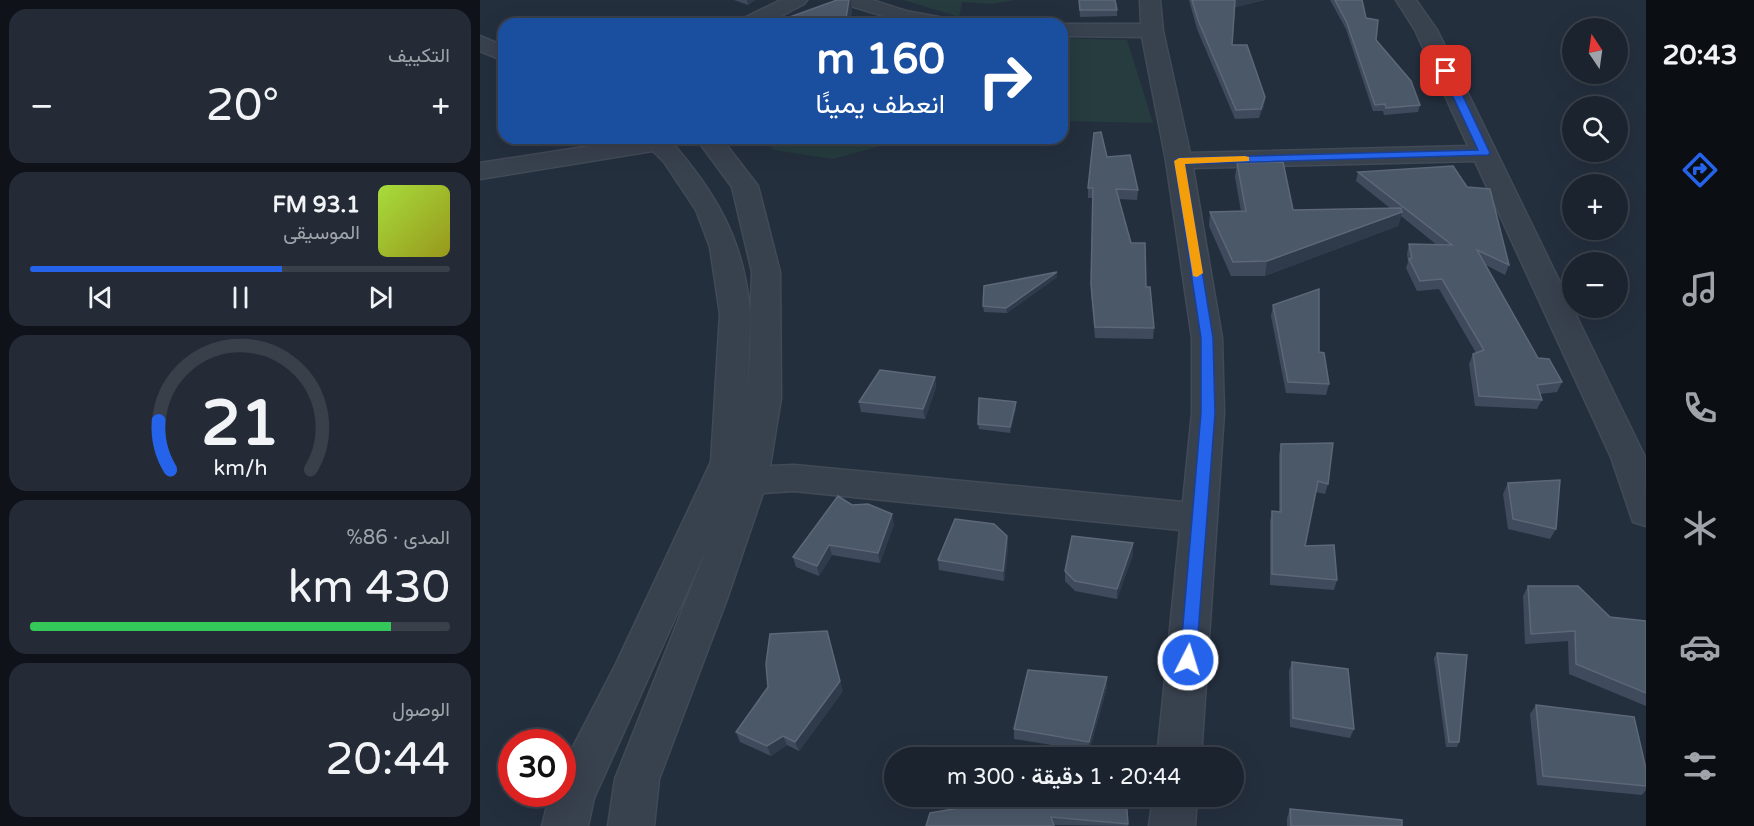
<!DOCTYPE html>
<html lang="ar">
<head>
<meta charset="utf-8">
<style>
  :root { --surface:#1b232e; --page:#242b36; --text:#f1f3f6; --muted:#a0a4aa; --line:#39404a; --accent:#2563eb }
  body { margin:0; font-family:"Varela Round",Vazirmatn,sans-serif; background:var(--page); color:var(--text); direction:rtl; height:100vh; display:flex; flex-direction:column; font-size:22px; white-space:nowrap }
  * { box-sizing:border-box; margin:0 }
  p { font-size:20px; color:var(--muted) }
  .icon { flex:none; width:33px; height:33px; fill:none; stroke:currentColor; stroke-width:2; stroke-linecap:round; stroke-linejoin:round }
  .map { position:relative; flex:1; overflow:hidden; direction:ltr }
  .details { display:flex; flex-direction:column; gap:9px; padding:9px; background:#0f1319; width:480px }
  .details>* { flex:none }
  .guide { position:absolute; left:18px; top:18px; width:570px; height:126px; border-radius:18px; box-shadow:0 6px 24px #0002,0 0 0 2px var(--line); direction:rtl; background:#1a4fa0; color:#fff; overflow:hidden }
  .needle { width:39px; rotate:347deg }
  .controls { position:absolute; left:1082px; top:18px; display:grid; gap:12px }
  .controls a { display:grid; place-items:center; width:66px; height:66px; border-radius:50%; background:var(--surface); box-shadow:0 6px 24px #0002,0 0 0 2px var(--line); font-size:30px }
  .speed { position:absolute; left:18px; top:729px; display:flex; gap:12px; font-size:30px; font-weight:700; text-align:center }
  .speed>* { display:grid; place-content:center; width:78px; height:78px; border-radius:50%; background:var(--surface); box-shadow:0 6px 24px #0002,0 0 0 2px var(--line); line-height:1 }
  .speed .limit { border:9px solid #d22; background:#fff; color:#111 }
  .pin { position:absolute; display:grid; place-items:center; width:51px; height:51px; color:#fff; margin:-26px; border-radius:12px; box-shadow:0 3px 9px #0006 }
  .me { position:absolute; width:66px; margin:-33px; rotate:5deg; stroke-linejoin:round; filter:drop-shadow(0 0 4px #0008) }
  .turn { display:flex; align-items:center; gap:21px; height:126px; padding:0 24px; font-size:27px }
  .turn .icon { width:78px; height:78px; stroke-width:2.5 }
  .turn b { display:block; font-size:42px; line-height:51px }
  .big { font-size:45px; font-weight:600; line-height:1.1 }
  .details .card { flex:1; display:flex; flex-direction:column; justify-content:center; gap:9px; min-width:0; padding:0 21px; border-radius:18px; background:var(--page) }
  .details .dial { align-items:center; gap:0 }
  .dial svg { height:156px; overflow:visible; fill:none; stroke:var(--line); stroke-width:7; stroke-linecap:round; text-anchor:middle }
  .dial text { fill:var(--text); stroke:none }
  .song { display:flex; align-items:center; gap:18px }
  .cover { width:72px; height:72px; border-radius:9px; background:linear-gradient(135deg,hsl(80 70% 55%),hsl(60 70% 35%)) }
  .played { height:6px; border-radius:3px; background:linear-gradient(90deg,var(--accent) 60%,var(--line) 60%) }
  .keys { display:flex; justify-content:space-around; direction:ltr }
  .heat { display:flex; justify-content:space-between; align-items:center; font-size:33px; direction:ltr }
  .charge { height:9px; border-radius:4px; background:linear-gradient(90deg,#34c759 86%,var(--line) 0) }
  .trip { position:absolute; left:404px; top:747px; width:360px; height:60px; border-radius:30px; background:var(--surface); box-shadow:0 6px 24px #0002,0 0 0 2px var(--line); font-weight:600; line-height:60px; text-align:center; direction:rtl }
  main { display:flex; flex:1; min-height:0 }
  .tabs { display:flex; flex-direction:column; width:108px; justify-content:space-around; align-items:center; background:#0b0e12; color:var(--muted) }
  .tabs .icon { width:42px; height:42px }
  .tabs .selected { color:var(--accent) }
  .tabs b { font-size:27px; color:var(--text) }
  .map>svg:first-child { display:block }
  .green { fill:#263c3f }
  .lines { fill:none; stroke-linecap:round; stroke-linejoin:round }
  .street-casing { stroke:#414a57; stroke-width:3 }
  .street { fill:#38414e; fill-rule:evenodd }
  .wall { fill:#3f4b5c }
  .shaded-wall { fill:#2f3b4b }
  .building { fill:#4b5868; stroke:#5c6777; stroke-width:1.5 }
  .route { fill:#2563eb; stroke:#184099; stroke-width:1.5 }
  .slow { fill:#f59e0b }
</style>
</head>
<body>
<main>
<nav class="tabs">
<b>20:43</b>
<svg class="icon selected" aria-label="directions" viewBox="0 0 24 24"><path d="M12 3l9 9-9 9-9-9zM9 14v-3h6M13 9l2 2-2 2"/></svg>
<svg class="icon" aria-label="music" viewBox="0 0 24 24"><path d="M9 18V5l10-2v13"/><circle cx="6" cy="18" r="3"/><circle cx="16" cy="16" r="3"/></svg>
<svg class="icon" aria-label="phone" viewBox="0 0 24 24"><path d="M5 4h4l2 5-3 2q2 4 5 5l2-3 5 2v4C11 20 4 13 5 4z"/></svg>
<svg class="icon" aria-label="climate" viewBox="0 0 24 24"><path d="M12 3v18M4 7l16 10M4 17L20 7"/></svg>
<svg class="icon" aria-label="car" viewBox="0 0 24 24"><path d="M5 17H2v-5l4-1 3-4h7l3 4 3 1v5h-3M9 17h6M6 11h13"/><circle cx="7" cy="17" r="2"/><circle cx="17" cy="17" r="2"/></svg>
<svg class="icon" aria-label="filters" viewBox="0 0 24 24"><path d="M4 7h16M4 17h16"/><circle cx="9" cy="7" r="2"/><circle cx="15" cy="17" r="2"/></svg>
</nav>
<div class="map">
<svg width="1166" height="826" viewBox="0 0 1166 826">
  <rect width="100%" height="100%" fill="#242f3e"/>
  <g class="green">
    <polygon points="423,0 535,0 512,4 482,2 479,17"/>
    <polygon points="582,38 647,40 673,123 582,121"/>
    <polygon points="287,138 430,138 353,159 293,150"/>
  </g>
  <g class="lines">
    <defs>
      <g id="street">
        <polygon points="301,0 327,0 324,4 286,24 259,24 262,19"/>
        <polygon points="361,0 392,0 426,11 469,19 472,24 430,24 364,4"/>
        <path d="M660,0H680L683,31L710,153L988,146L935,30L916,0H936L957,30L1165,457L1166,526L1153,522L1131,457L995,161L713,168L742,338L744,413L721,758H677L700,530L314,491L283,493L247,599L179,779L174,826H128L135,779L229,543L114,798L108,826H62L70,794H82V768L135,666L231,462L240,314L230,247L216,210L184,162L173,151L0,179V163L161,138H188C235,191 265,241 270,314C272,344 268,376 267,407L272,272L252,187L216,138H241L278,186L300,272L301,398L290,466L314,465L703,502L712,413V338L686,161L662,37L582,36V24H580H661Z"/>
        <polygon points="0,36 24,46 24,61 0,51"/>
        <polygon points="673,796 717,796 715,826 669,826"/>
      </g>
    </defs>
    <use href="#street" class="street-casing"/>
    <use href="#street" class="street"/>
  </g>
  <g class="wall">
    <polygon points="254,0 275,0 268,5"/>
    <polygon points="599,0 637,10 637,16 600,17"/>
    <polygon points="709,0 785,0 755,7 752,45 785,97 784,106 779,118 755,119 717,29"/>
    <polygon points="850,0 882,0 886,18 896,40 940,105 938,112 904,115 903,111 893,111 866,29"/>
    <polygon points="372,9 370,24 305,24 304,19"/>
    <polygon points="627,157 658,190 657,200 639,199 651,243 666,287 674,328 673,339 615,338 611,294 612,198 608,198 608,188"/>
    <polygon points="757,163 813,210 910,208 876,181 878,172 1029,265 1025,275 1006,265 1058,358 1082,382 1077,392 1060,394 1062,400 1057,409 995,406 989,364 993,354 996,353 959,289 937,291 926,268 928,262 927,254 929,244 957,245 921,216 918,226 785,276 751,276 729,226 730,212 761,211 755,177"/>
    <polygon points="577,272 577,277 527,313 504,312 503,306"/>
    <polygon points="793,305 839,352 849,384 846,395 806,393 791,316"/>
    <polygon points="455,377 456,387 445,419 381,412 379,402"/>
    <polygon points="536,408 530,433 499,429 498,424"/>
    <polygon points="801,444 848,484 845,494 836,492 825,546 857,580 854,590 790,585 790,521 792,511 799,512 799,455"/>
    <polygon points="1028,483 1076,529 1070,539 1028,529 1023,494"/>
    <polygon points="372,505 414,524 400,563 352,555 339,576 316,567 313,557"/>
    <polygon points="527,536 528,547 524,581 459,570 458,560"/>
    <polygon points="653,554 637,599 595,591 585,581 585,571"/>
    <polygon points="1048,586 1130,617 1166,621 1166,706 1089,674 1088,641 1045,644 1043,596"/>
    <polygon points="957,653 979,742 977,747 966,747 954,658"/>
    <polygon points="812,662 874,729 870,738 810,727 809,671"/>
    <polygon points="627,677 627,687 609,751 534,739 534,729"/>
    <polygon points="363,691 319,751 307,745 291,756 260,742 256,732"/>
    <polygon points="1056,705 1166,769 1166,790 1162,795 1057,785 1050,714"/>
    <polygon points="497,805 648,824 648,826 574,825"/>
    <polygon points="810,809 922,826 807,826 807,818"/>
  </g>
  <g class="shaded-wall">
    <polygon points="267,0 275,0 268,5"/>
    <polygon points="369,0 371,0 372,9 370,24 365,24"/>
    <polygon points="755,0 785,0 754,7"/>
    <polygon points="785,97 784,106 779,118 781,109"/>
    <polygon points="922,212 918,226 785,276 787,261"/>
    <polygon points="577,272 577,277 527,313 526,308"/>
    <polygon points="455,377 456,387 445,419 443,409"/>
    <polygon points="536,402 536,408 530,433 530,427"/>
    <polygon points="412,514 414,524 400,563 398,553"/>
    <polygon points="527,536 528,547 524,581 523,571"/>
    <polygon points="653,543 653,554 637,599 637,589"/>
    <polygon points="349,545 352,555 339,576 337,566"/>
    <polygon points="347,631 363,691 319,751 315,742"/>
    <polygon points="627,677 627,687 609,751 609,742"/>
    <polygon points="303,736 307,745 291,756 287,746"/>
  </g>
  <g class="building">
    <polygon points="357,0 369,0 365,24 316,24 304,19"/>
    <polygon points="599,0 635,0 637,10 600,10"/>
    <polygon points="712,0 755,0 752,45 767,45 785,97 781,109 756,110 718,20"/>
    <polygon points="855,0 882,0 886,18 898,20 896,40 931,81 940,105 906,108 905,104 895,105 867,23"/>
    <polygon points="621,132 627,157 650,155 658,190 636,189 651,243 665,243 666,287 670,287 674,328 615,327 611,284 613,188 608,188 614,133"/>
    <polygon points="803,162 813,210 921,208 922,212 787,261 753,262 730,212 766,211 757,163"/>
    <polygon points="973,166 987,187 1010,189 1029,265 997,250 1058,358 1069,359 1082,382 1057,385 1062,400 999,396 993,354 1004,350 962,279 940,281 929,259 932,258 929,244 972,245 878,172"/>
    <polygon points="577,272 526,308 503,306 504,286"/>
    <polygon points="839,289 839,352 844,353 849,384 808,382 793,305"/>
    <polygon points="400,370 455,377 443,409 379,402"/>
    <polygon points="499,398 536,402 530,427 498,424"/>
    <polygon points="853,443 848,484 838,481 825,546 854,545 857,580 792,574 792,511 801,512 801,444"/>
    <polygon points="1080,480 1076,529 1033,519 1028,483"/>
    <polygon points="358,496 372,505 388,504 412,514 398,553 349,545 337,566 313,557"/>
    <polygon points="475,519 514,524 527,536 523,571 458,560"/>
    <polygon points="592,536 653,543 637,589 595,581 585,571"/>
    <polygon points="1048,586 1098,586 1130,617 1166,621 1166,693 1096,664 1095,631 1051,634"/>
    <polygon points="347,631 360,681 315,742 303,736 287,746 256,732 288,687 286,664 290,634"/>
    <polygon points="957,653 987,655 979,742 969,742"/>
    <polygon points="812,662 868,669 874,729 813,718"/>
    <polygon points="548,670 627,677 609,742 534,729"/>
    <polygon points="1056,705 1154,717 1166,769 1166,786 1063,776"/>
    <polygon points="501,796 646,796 648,824 571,817 574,826 446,826 450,813 497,805"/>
    <polygon points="810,809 922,820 922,826 811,826"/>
  </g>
  <polygon class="route" points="966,68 971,71 1010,153 1008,155 705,164 733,338 735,413 716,660 714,665 708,667 702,665 700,660 721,413 721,338 694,161 699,158 998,150 961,71"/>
  <polygon class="slow" points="765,156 769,157 769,161 705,164 723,273 717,277 713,276 694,161 699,158"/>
</svg>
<div class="controls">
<a><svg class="needle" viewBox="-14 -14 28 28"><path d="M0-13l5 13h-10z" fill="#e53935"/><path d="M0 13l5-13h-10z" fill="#a0a4aa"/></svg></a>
<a><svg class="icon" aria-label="search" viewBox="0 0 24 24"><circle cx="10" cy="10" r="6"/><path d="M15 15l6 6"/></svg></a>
<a>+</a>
<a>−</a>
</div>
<div class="speed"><div class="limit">30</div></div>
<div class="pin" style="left:966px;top:71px;background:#d93025"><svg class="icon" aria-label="arrive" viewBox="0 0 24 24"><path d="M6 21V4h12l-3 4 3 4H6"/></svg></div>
<svg class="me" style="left:708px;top:660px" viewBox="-20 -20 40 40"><circle r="17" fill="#2563eb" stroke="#fff" stroke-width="3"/><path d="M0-11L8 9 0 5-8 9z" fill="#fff"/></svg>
<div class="trip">20:44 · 1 دقيقة · 300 m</div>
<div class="guide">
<div class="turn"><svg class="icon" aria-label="right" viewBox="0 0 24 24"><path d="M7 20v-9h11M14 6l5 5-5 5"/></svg><div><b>160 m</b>انعطف يمينًا</div></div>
</div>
</div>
<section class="details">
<div class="card"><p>التكييف</p>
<div class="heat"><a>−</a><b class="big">20°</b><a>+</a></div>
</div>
<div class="card">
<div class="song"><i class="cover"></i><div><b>93.1 FM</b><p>الموسيقى</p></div></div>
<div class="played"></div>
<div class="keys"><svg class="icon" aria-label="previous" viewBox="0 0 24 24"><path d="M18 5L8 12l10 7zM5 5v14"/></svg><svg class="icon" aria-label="pause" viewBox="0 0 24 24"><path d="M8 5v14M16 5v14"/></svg><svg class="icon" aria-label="next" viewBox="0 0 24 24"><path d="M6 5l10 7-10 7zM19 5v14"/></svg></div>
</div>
<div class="card dial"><svg viewBox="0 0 100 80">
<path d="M14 69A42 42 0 1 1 86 69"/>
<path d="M14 69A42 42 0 0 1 8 44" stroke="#2563eb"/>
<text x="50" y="56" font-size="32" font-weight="700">21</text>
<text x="50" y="72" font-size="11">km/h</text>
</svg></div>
<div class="card"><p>المدى · 86%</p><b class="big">430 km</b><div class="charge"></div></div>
<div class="card"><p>الوصول</p><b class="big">20:44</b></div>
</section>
</main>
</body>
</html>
